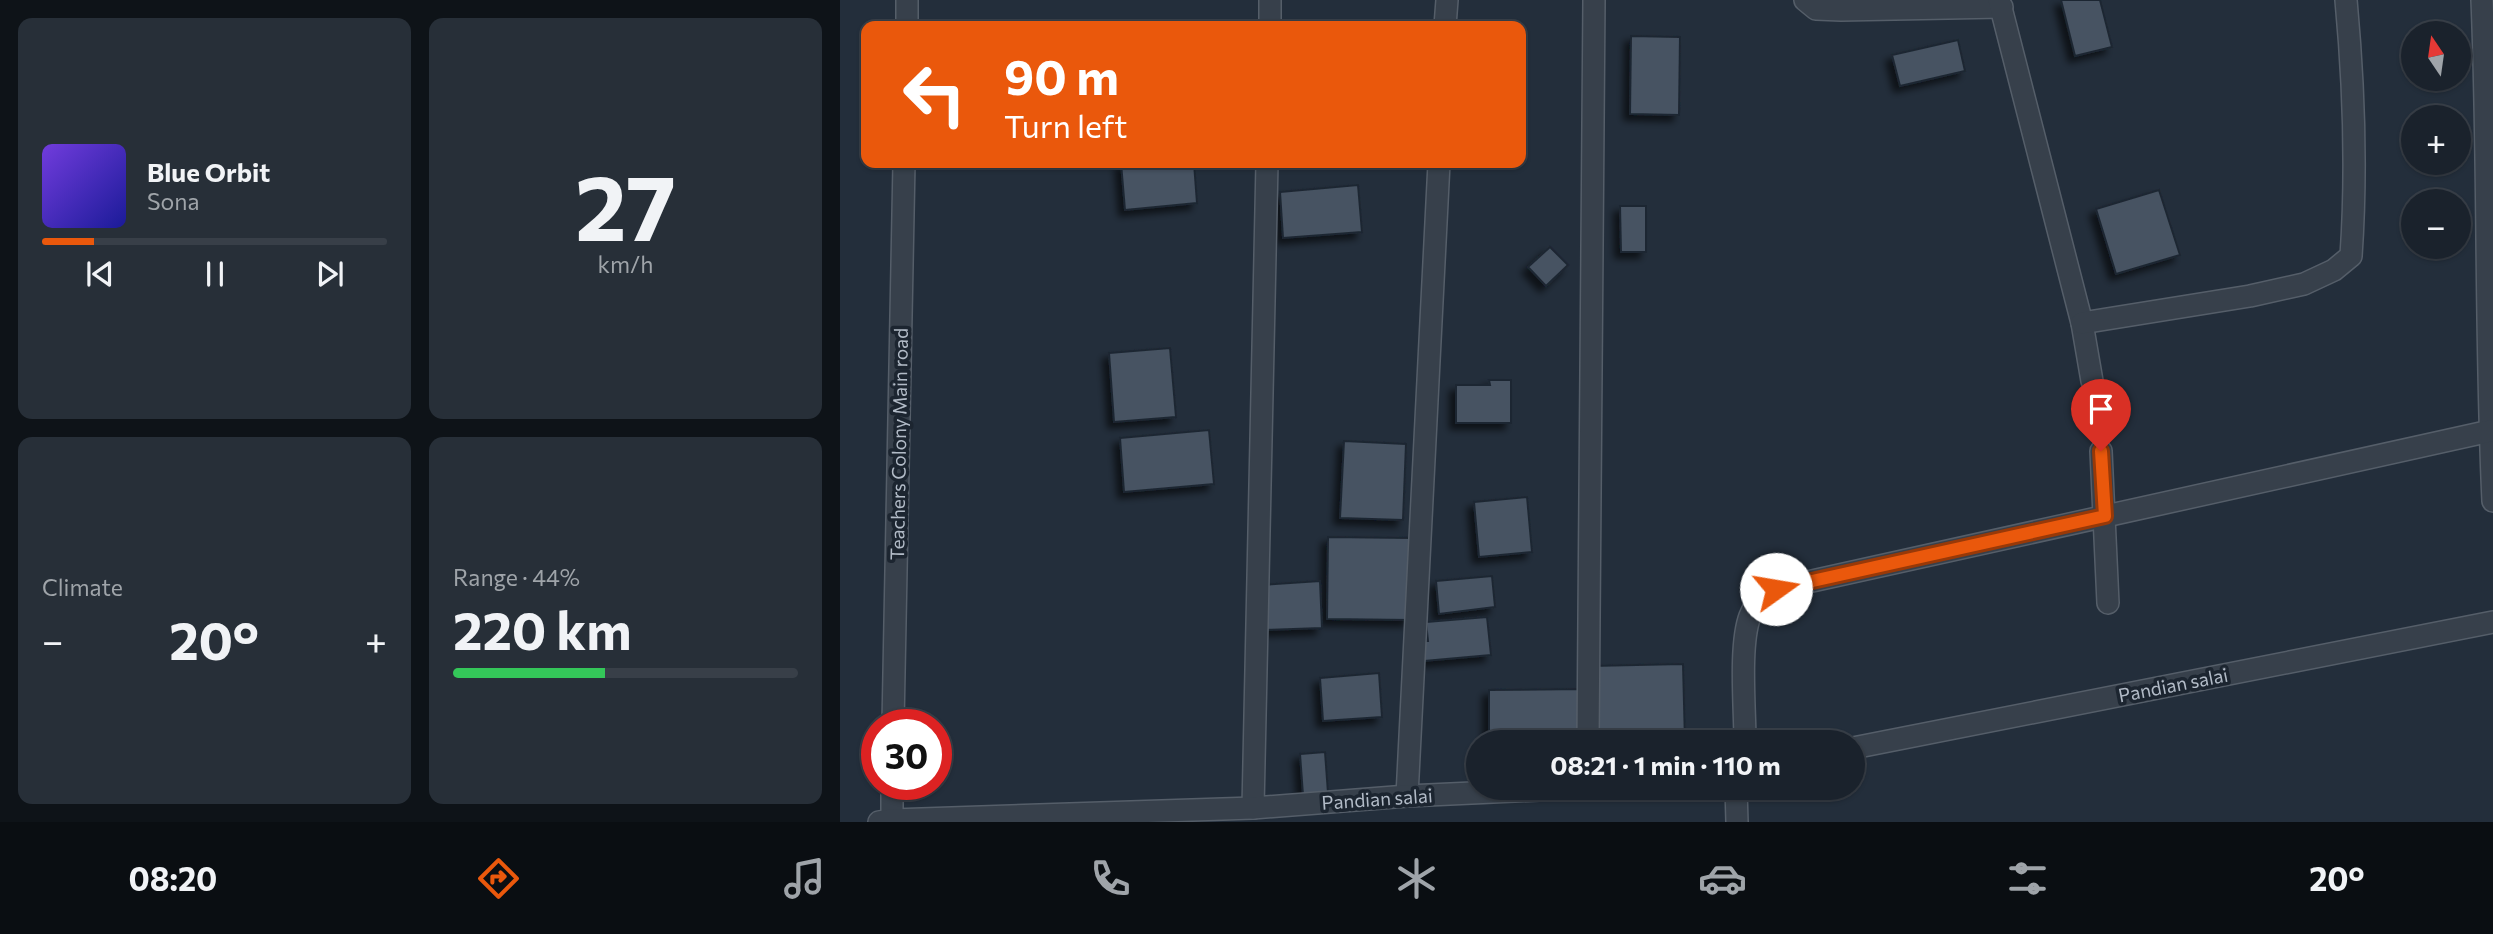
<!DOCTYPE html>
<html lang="en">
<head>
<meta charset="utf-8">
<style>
  :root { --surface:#1a222c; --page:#272f38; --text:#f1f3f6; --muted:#9fa4a9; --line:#383f48; --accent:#ea580c }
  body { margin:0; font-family:Commissioner,sans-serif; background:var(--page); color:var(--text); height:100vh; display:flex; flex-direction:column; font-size:26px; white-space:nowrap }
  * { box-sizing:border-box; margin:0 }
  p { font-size:23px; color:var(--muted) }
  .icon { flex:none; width:38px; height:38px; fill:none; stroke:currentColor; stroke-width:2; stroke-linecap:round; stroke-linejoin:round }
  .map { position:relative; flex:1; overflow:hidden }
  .sheet { display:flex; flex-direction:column; gap:18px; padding:18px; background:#0e1318; width:840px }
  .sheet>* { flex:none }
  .guide { position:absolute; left:21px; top:21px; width:665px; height:147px; border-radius:14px; box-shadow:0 2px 5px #0004,0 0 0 2px var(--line); background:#ea580c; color:#fff; overflow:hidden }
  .needle { width:46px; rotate:347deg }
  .tools { position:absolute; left:1561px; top:21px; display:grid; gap:14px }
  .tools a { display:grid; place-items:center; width:70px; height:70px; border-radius:50%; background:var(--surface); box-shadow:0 2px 5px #0004,0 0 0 2px var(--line); font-size:35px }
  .speed { position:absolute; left:21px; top:709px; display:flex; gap:14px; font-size:35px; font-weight:700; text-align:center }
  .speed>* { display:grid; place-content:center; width:91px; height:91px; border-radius:50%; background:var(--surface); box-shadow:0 2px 5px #0004,0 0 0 2px var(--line); line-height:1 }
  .speed .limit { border:10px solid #d22; background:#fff; color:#111 }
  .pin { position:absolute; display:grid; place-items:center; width:60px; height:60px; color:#fff; margin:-72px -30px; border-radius:50% 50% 50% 0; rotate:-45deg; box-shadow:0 0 7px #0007 }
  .pin .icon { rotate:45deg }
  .me { position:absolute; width:77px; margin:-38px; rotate:77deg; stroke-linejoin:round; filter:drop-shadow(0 0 5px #0008) }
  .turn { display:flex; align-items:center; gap:24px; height:147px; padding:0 28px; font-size:32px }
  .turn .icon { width:91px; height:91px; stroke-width:2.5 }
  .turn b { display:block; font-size:49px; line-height:60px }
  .big { font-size:52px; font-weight:700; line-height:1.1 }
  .sheet .tile { flex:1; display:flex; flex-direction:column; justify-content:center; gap:10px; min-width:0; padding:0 24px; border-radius:14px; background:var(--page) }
  .sheet .dial { align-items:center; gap:0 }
  .dial b { font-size:91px; line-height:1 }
  .song { display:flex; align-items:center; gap:21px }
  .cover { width:84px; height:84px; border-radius:10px; background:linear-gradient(135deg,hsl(260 70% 55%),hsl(240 70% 35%)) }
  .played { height:7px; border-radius:4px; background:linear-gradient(90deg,var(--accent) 15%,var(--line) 15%) }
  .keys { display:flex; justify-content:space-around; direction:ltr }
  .heat { display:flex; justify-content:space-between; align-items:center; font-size:38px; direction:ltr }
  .charge { height:10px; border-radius:5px; background:linear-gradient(90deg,#34c759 44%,var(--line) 0) }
  .sheet .tiles { flex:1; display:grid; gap:18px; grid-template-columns:repeat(2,1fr) }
  .trip { position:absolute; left:626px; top:730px; width:399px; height:70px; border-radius:35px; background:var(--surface); box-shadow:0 2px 5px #0004,0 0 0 2px var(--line); font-weight:700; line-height:70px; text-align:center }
  .tab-bar { display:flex; height:112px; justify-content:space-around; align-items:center; background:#0a0e12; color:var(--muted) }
  .tab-bar .icon { width:49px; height:49px }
  .tab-bar .active { color:var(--accent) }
  .tab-bar b { font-size:32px; color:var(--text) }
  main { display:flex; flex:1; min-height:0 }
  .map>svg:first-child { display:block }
  .building { fill:#465362; stroke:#1e2732; stroke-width:2; filter:url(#shadow) }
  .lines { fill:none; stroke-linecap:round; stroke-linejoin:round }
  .street-casing { stroke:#555e69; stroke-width:24 }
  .street { stroke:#37404b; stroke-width:21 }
  .route-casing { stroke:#983908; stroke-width:18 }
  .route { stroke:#ea580c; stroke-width:12 }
  .labels { text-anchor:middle; stroke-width:7; stroke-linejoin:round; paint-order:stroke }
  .street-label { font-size:19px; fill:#b2bbc7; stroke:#1c2530 }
</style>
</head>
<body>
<main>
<section class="sheet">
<div class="tiles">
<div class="tile">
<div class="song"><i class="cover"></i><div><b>Blue Orbit</b><p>Sona</p></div></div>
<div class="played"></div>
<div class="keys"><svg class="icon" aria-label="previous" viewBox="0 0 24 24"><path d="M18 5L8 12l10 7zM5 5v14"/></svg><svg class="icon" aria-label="pause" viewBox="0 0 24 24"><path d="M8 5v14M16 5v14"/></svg><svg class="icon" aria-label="next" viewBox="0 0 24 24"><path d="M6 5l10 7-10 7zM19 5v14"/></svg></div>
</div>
<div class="tile dial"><b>27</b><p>km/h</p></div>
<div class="tile"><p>Climate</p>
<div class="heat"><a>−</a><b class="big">20°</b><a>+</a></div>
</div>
<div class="tile"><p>Range · 44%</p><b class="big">220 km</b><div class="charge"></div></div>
</div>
</section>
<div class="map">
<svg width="1653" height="822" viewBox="0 0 1653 822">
  <defs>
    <filter id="shadow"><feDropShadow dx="-6" dy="6" stdDeviation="3.5" flood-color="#0009"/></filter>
  </defs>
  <rect width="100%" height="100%" fill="#232e3b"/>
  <g class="building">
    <polygon points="1221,0 1260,0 1272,47 1235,56"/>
    <polygon points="791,36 840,37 839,115 790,114"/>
    <polygon points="1118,40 1125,71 1060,86 1052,55"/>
    <polygon points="281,163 354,163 357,203 285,210"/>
    <polygon points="518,185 522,232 443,238 440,192"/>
    <polygon points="1319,190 1340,255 1276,274 1256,209"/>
    <polygon points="780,206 806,206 806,252 781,252"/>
    <polygon points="710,247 728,265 706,286 688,267"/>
    <polygon points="330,348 336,417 274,422 269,353"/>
    <polygon points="649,380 671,380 671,423 616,423 616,385 650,385"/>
    <polygon points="369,430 374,484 284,492 280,438"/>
    <polygon points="504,441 566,444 563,520 500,518"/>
    <polygon points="687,497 692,552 639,557 634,502"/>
    <polygon points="488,537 572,538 570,620 487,619"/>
    <polygon points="652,576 655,607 599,614 596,581"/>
    <polygon points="480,581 482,628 425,630 422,585"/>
    <polygon points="647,617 651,655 584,661 583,641 588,641 586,622"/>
    <polygon points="843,664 845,742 752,742 750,666"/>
    <polygon points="539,673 542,717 483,721 480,678"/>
    <polygon points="745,689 746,742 649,742 649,690"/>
    <polygon points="485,752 488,793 463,795 460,754"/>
  </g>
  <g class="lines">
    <defs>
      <g id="street">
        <polyline points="965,0 976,9 1001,10 1162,7"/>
        <polyline points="1159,0 1242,323 1252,381"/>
        <path d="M1642,0C1649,167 1645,334 1653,501"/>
        <polyline points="67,26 67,0"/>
        <polyline points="430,26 430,0"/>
        <polyline points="605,26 607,0"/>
        <path d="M1242,323L1410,296L1464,284L1494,270L1511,256C1517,170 1514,86 1506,0"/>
        <polyline points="1261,451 1268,603"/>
        <polyline points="53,724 64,163"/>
        <polyline points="748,742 754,0"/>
        <path d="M905,742C905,709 899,645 910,616C915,603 925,596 936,589L1650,431"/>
        <polyline points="1013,748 1653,622"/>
        <polyline points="896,788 897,822"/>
        <polyline points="567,796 599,163"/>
        <polyline points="413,808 427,163"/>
        <polyline points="52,820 52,784"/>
        <polyline points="39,822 52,820 413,808 567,796 742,788"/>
      </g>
    </defs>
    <use href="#street" class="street-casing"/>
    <use href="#street" class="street"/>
  </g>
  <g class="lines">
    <defs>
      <polyline id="route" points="936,589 1265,516 1261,451"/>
    </defs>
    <use href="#route" class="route-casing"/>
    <use href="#route" class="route"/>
  </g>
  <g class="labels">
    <g class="street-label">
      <text transform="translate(59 444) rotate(-89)" y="7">Teachers Colony Main road</text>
      <text transform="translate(1333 685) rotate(-11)" y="7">Pandian salai</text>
      <text transform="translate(537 799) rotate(-4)" y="7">Pandian salai</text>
    </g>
  </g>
</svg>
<div class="tools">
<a><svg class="needle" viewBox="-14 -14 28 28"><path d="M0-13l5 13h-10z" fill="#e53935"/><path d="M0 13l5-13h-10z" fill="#9fa4a9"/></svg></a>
<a>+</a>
<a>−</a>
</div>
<div class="speed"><div class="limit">30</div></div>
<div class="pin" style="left:1261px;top:451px;background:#d93025"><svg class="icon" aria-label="arrive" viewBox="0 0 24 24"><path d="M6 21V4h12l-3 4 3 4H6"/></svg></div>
<svg class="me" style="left:936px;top:589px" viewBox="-20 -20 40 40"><circle r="19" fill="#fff"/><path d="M0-13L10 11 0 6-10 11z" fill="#ea580c"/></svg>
<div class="trip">08:21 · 1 min · 110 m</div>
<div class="guide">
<div class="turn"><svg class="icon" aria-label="left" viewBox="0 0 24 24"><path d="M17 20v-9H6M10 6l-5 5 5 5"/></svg><div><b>90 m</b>Turn left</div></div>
</div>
</div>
</main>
<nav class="tab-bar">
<b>08:20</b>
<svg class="icon active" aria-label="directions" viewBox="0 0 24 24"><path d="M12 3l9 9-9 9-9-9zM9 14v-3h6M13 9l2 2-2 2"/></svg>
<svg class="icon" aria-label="music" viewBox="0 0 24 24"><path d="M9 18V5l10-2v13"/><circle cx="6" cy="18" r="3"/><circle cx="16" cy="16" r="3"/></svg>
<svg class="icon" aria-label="phone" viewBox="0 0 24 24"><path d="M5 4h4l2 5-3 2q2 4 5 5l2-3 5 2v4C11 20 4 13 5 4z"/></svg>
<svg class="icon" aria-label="climate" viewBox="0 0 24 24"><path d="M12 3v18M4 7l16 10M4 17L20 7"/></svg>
<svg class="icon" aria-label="car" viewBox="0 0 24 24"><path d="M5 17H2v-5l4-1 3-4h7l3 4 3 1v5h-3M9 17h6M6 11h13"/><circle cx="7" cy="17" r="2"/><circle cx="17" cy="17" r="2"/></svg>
<svg class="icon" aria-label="filters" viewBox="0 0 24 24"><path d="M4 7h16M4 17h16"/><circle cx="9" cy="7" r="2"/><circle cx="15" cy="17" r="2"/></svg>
<b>20°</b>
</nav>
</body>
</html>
